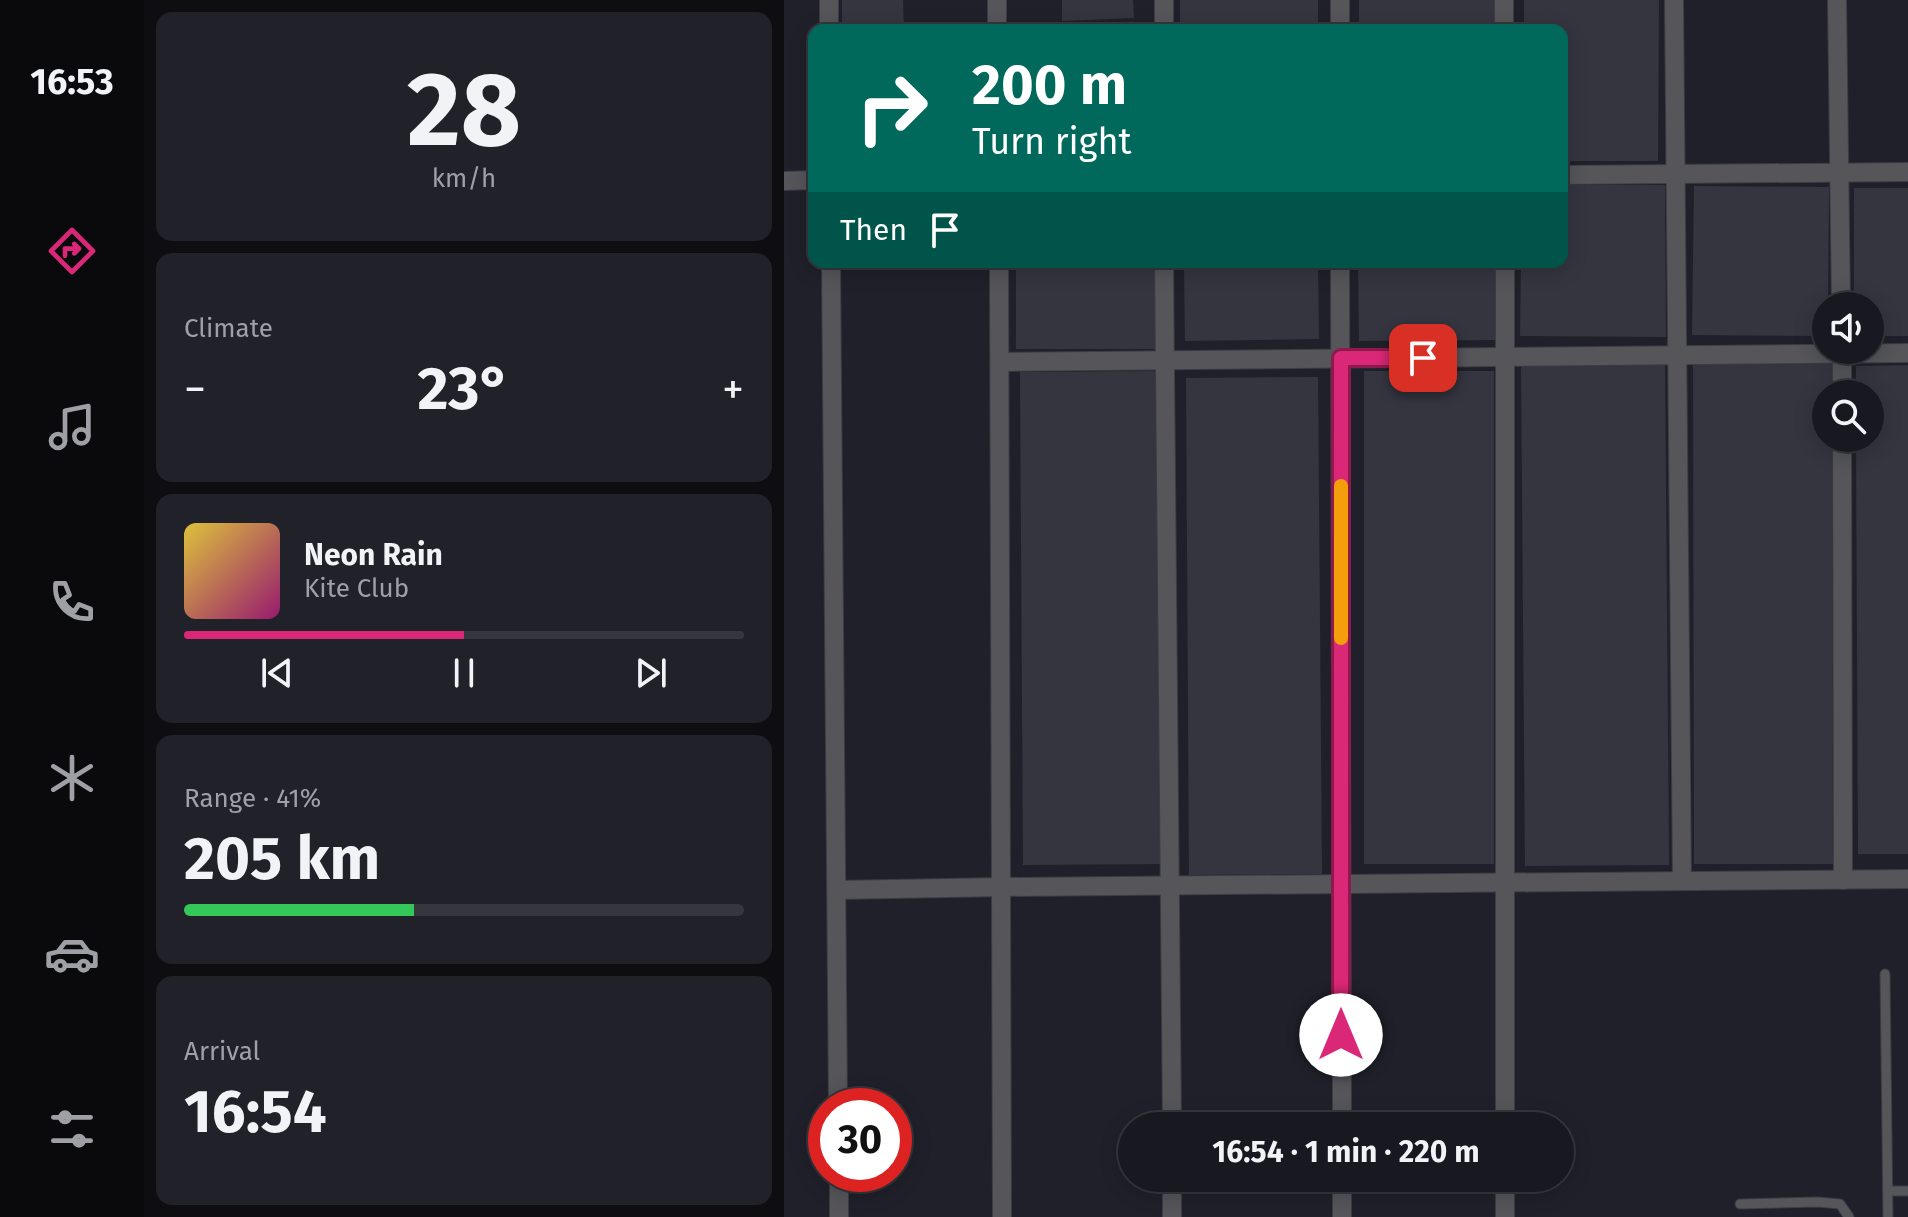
<!DOCTYPE html>
<html lang="en">
<head>
<meta charset="utf-8">
<style>
  :root { --surface:#181820; --page:#212129; --text:#f1f3f6; --muted:#9fa0a5; --line:#36373e; --accent:#db2777 }
  body { margin:0; font-family:"Fira Sans",sans-serif; background:var(--page); color:var(--text); height:100vh; display:flex; flex-direction:column; font-size:30px; white-space:nowrap }
  * { box-sizing:border-box; margin:0 }
  p { font-size:26px; color:var(--muted) }
  .icon { flex:none; width:44px; height:44px; fill:none; stroke:currentColor; stroke-width:2; stroke-linecap:round; stroke-linejoin:round }
  .map { position:relative; flex:1; overflow:hidden }
  .details { display:flex; flex-direction:column; gap:12px; padding:12px; background:#0d0d12; width:640px }
  .details>* { flex:none }
  .banner { position:absolute; left:24px; top:24px; width:760px; height:244px; border-radius:16px; box-shadow:0 4px 20px #0003,0 0 0 2px var(--line); background:#00695c; color:#fff; overflow:hidden }
  .buttons { position:absolute; left:1028px; top:292px; display:grid; gap:16px }
  .buttons a { display:grid; place-items:center; width:72px; height:72px; border-radius:50%; background:var(--surface); box-shadow:0 4px 20px #0003,0 0 0 2px var(--line); font-size:40px }
  .speed { position:absolute; left:24px; top:1088px; display:flex; gap:16px; font-size:40px; font-weight:700; text-align:center }
  .speed>* { display:grid; place-content:center; width:104px; height:104px; border-radius:50%; background:var(--surface); box-shadow:0 4px 20px #0003,0 0 0 2px var(--line); line-height:1 }
  .speed .limit { border:12px solid #d22; background:#fff; color:#111 }
  .pin { position:absolute; display:grid; place-items:center; width:68px; height:68px; color:#fff; margin:-34px; border-radius:16px; box-shadow:0 4px 12px #0006 }
  .me { position:absolute; width:88px; margin:-44px; rotate:0deg; stroke-linejoin:round; filter:drop-shadow(0 0 6px #0008) }
  .turn { display:flex; align-items:center; gap:28px; height:168px; padding:0 32px; font-size:36px }
  .turn .icon { width:104px; height:104px; stroke-width:2.5 }
  .turn b { display:block; font-size:56px; line-height:68px }
  .then { display:flex; align-items:center; height:76px; padding:0 32px; background:#0003; gap:16px; font-size:30px }
  .big { font-size:60px; font-weight:700; line-height:1.1 }
  .details .tile { flex:1; display:flex; flex-direction:column; justify-content:center; gap:12px; min-width:0; padding:0 28px; border-radius:16px; background:var(--page) }
  .details .dial { align-items:center; gap:0 }
  .dial b { font-size:104px; line-height:1 }
  .song { display:flex; align-items:center; gap:24px }
  .cover { width:96px; height:96px; border-radius:12px; background:linear-gradient(135deg,hsl(50 70% 55%),hsl(320 70% 35%)) }
  .played { height:8px; border-radius:4px; background:linear-gradient(90deg,var(--accent) 50%,var(--line) 50%) }
  .keys { display:flex; justify-content:space-around; direction:ltr }
  .heat { display:flex; justify-content:space-between; align-items:center; font-size:44px; direction:ltr }
  .charge { height:12px; border-radius:6px; background:linear-gradient(90deg,#34c759 41%,var(--line) 0) }
  .trip { position:absolute; left:334px; top:1112px; width:456px; height:80px; border-radius:40px; background:var(--surface); box-shadow:0 4px 20px #0003,0 0 0 2px var(--line); font-weight:700; line-height:80px; text-align:center }
  main { display:flex; flex:1; min-height:0 }
  .dock { display:flex; flex-direction:column; width:144px; justify-content:space-around; align-items:center; background:#0a0a0d; color:var(--muted) }
  .dock .icon { width:56px; height:56px }
  .dock .on { color:var(--accent) }
  .dock b { font-size:36px; color:var(--text) }
  .map>svg:first-child { display:block }
  .building { fill:#353540 }
  .lines { fill:none; stroke-linecap:round; stroke-linejoin:round }
  .lane-casing { stroke:#3c3c46; stroke-width:11 }
  .street-casing { stroke:#3c3c46; stroke-width:20 }
  .lane { stroke:#55555a; stroke-width:9 }
  .street { stroke:#55555a; stroke-width:18 }
  .route-casing { stroke:#8e194d; stroke-width:20 }
  .route { stroke:#db2777; stroke-width:14 }
  .slow { stroke:#f59e0b; stroke-width:14 }
</style>
</head>
<body>
<main>
<nav class="dock">
<b>16:53</b>
<svg class="icon on" aria-label="directions" viewBox="0 0 24 24"><path d="M12 3l9 9-9 9-9-9zM9 14v-3h6M13 9l2 2-2 2"/></svg>
<svg class="icon" aria-label="music" viewBox="0 0 24 24"><path d="M9 18V5l10-2v13"/><circle cx="6" cy="18" r="3"/><circle cx="16" cy="16" r="3"/></svg>
<svg class="icon" aria-label="phone" viewBox="0 0 24 24"><path d="M5 4h4l2 5-3 2q2 4 5 5l2-3 5 2v4C11 20 4 13 5 4z"/></svg>
<svg class="icon" aria-label="climate" viewBox="0 0 24 24"><path d="M12 3v18M4 7l16 10M4 17L20 7"/></svg>
<svg class="icon" aria-label="car" viewBox="0 0 24 24"><path d="M5 17H2v-5l4-1 3-4h7l3 4 3 1v5h-3M9 17h6M6 11h13"/><circle cx="7" cy="17" r="2"/><circle cx="17" cy="17" r="2"/></svg>
<svg class="icon" aria-label="filters" viewBox="0 0 24 24"><path d="M4 7h16M4 17h16"/><circle cx="9" cy="7" r="2"/><circle cx="15" cy="17" r="2"/></svg>
</nav>
<section class="details">
<div class="tile dial"><b>28</b><p>km/h</p></div>
<div class="tile"><p>Climate</p>
<div class="heat"><a>−</a><b class="big">23°</b><a>+</a></div>
</div>
<div class="tile">
<div class="song"><i class="cover"></i><div><b>Neon Rain</b><p>Kite Club</p></div></div>
<div class="played"></div>
<div class="keys"><svg class="icon" aria-label="previous" viewBox="0 0 24 24"><path d="M18 5L8 12l10 7zM5 5v14"/></svg><svg class="icon" aria-label="pause" viewBox="0 0 24 24"><path d="M8 5v14M16 5v14"/></svg><svg class="icon" aria-label="next" viewBox="0 0 24 24"><path d="M6 5l10 7-10 7zM19 5v14"/></svg></div>
</div>
<div class="tile"><p>Range · 41%</p><b class="big">205 km</b><div class="charge"></div></div>
<div class="tile"><p>Arrival</p><b class="big">16:54</b></div>
</section>
<div class="map">
<svg width="1124" height="1217" viewBox="0 0 1124 1217">
  <rect width="100%" height="100%" fill="#20202a"/>
  <g class="building">
    <polygon points="58,0 119,0 120,30 58,30"/>
    <polygon points="278,0 349,0 350,18 278,21"/>
    <rect x="396" y="0" width="138" height="30"/>
    <rect x="575" y="0" width="135" height="30"/>
    <polygon points="740,0 875,0 874,161 778,161 778,30 740,30"/>
    <polygon points="349,26 349,30 280,30 280,27"/>
    <polygon points="778,185 881,185 882,337 736,336 737,262 778,262"/>
    <polygon points="910,186 1045,187 1044,306 1042,306 1042,336 908,335"/>
    <polygon points="1070,188 1124,188 1124,336 1086,336 1086,306 1070,306"/>
    <rect x="232" y="262" width="140" height="87"/>
    <polygon points="400,262 534,262 535,339 401,341"/>
    <polygon points="574,262 714,262 714,340 575,341"/>
    <polygon points="1048,360 1048,394 1042,394 1042,438 1048,438 1049,864 910,864 909,361"/>
    <polygon points="881,364 885,865 741,866 737,365"/>
    <polygon points="1124,365 1124,854 1074,854 1072,438 1086,438 1086,394 1072,394 1072,366"/>
    <polygon points="377,371 381,864 239,865 236,372"/>
    <rect x="580" y="371" width="130" height="493"/>
    <polygon points="534,377 538,874 405,875 402,378"/>
  </g>
  <g class="lines">
    <defs>
      <g id="lane">
        <polyline points="1101,974 1104,1217"/>
        <polyline points="1104,1191 1124,1191"/>
        <polyline points="956,1204 1034,1202 1056,1204 1065,1217"/>
      </g>
      <g id="street">
        <polyline points="45,0 45,30"/>
        <polyline points="213,0 213,30"/>
        <polyline points="556,0 556,30"/>
        <polyline points="720,0 720,30"/>
        <polyline points="890,0 898,881"/>
        <polyline points="1053,0 1057,306"/>
        <polyline points="380,30 380,0"/>
        <polyline points="778,175 1124,172"/>
        <polyline points="0,181 30,180"/>
        <polyline points="47,262 54,1106"/>
        <polyline points="215,262 218,1217"/>
        <polyline points="380,262 388,1126"/>
        <polyline points="556,262 558,1126"/>
        <polyline points="721,262 721,1126"/>
        <polyline points="1058,350 1058,394"/>
        <polyline points="216,362 1124,353"/>
        <polyline points="1058,438 1059,880"/>
        <polyline points="53,890 218,887 1124,879"/>
        <polyline points="55,1174 55,1217"/>
        <polyline points="388,1178 388,1217"/>
        <polyline points="558,1178 558,1217"/>
        <polyline points="721,1178 721,1217"/>
      </g>
    </defs>
    <use href="#lane" class="lane-casing"/>
    <use href="#street" class="street-casing"/>
    <use href="#lane" class="lane"/>
    <use href="#street" class="street"/>
  </g>
  <g class="lines">
    <defs>
      <polyline id="route" points="557,1035 557,358 639,358"/>
    </defs>
    <use href="#route" class="route-casing"/>
    <use href="#route" class="route"/>
    <polyline class="slow" points="557,486 557,638"/>
  </g>
</svg>
<div class="buttons">
<a><svg class="icon" aria-label="sound" viewBox="0 0 24 24"><path d="M4 9h4l5-4v14l-5-4H4zM17 9q2 3 0 6"/></svg></a>
<a><svg class="icon" aria-label="search" viewBox="0 0 24 24"><circle cx="10" cy="10" r="6"/><path d="M15 15l6 6"/></svg></a>
</div>
<div class="speed"><div class="limit">30</div></div>
<div class="pin" style="left:639px;top:358px;background:#d93025"><svg class="icon" aria-label="arrive" viewBox="0 0 24 24"><path d="M6 21V4h12l-3 4 3 4H6"/></svg></div>
<svg class="me" style="left:557px;top:1035px" viewBox="-20 -20 40 40"><circle r="19" fill="#fff"/><path d="M0-13L10 11 0 6-10 11z" fill="#db2777"/></svg>
<div class="trip">16:54 · 1 min · 220 m</div>
<div class="banner">
<div class="turn"><svg class="icon" aria-label="right" viewBox="0 0 24 24"><path d="M7 20v-9h11M14 6l5 5-5 5"/></svg><div><b>200 m</b>Turn right</div></div>
<div class="then">Then<svg class="icon" aria-label="arrive" viewBox="0 0 24 24"><path d="M6 21V4h12l-3 4 3 4H6"/></svg></div>
</div>
</div>
</main>
</body>
</html>
